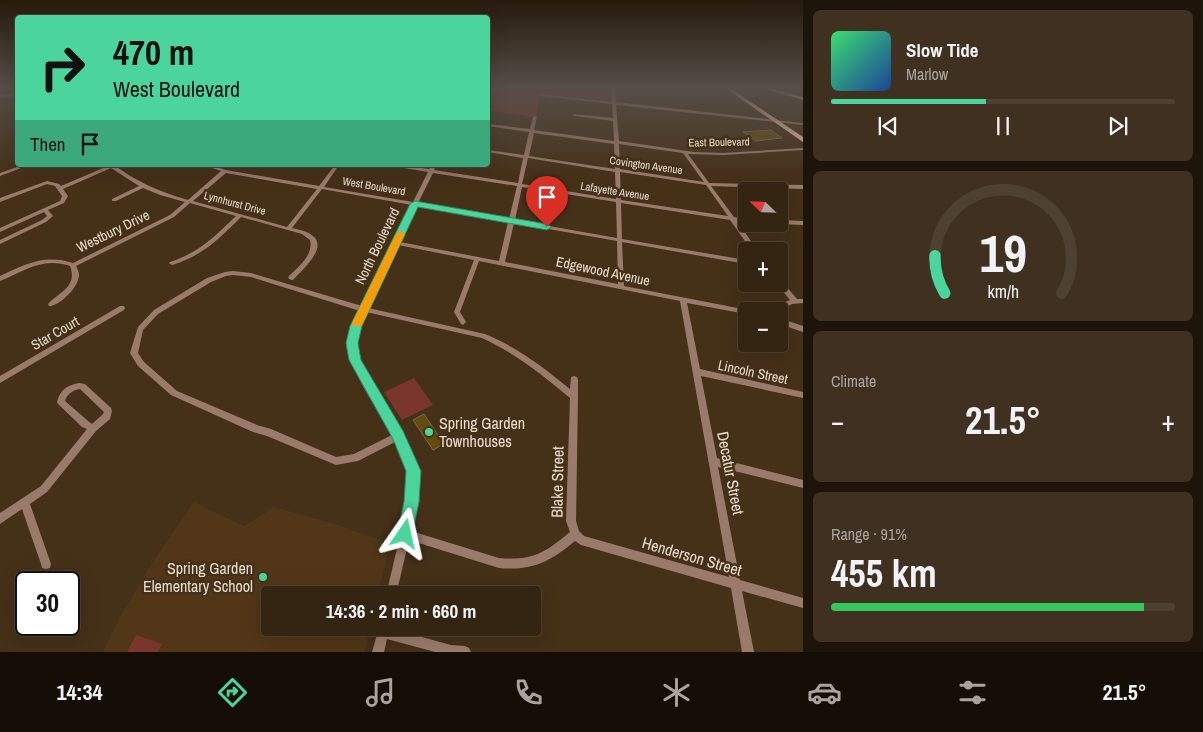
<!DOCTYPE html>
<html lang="en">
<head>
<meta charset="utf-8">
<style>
  :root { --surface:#342412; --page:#3f3020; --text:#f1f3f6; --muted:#a9a49f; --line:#4e4132; --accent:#4bd49b }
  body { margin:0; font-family:"Archivo Narrow",sans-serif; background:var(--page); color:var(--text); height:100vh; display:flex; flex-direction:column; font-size:19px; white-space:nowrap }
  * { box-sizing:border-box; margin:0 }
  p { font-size:16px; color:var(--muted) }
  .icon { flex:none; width:28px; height:28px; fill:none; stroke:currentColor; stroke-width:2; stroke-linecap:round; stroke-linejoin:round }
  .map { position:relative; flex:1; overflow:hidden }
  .details { display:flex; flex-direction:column; gap:10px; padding:10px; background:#1d140a; width:400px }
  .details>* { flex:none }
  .guide { position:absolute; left:15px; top:15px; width:475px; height:152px; border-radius:5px; box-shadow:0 5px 20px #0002,0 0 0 1px var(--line); background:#4bd49b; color:#111; overflow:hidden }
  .needle { width:32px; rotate:293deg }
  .fabs { position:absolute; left:738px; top:182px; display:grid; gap:10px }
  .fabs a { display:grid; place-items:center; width:50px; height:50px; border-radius:5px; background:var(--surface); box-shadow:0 5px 20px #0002,0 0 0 1px var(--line); font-size:25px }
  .speed { position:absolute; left:15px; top:571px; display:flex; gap:10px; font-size:25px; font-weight:700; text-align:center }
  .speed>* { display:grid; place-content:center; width:65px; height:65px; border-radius:50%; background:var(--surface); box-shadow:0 5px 20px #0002,0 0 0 1px var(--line); line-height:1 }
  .speed .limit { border:2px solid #111; border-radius:8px; background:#fff; color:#111 }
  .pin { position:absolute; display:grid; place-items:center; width:42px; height:42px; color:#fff; margin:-51px -21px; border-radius:50% 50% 50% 0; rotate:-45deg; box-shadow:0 0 5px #0007 }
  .pin .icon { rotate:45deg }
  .me { position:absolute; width:55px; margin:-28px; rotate:11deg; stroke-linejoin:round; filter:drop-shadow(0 0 4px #0008) }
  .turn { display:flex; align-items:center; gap:18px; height:105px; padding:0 15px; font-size:22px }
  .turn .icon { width:65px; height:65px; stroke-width:2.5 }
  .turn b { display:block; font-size:35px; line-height:42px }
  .then { display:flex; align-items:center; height:48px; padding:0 15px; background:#0003; gap:10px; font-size:19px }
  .big { font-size:38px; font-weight:800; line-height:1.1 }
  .details .card { flex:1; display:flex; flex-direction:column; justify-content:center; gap:8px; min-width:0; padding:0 18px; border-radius:8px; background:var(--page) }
  .details .dial { align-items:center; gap:0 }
  .dial svg { height:130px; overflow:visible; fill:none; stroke:var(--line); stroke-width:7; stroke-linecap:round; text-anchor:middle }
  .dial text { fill:var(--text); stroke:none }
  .song { display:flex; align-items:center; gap:15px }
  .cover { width:60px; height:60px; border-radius:8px; background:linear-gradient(135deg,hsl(140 70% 55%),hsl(220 70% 35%)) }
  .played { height:5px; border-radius:2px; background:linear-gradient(90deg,var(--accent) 45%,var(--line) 45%) }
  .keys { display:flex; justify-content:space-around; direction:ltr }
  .heat { display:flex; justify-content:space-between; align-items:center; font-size:28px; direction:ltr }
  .charge { height:8px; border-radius:4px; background:linear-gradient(90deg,#34c759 91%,var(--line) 0) }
  .trip { position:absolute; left:261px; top:586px; width:280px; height:50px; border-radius:5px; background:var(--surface); box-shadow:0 5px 20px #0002,0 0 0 1px var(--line); font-weight:800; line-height:50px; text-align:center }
  .tabs { display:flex; height:80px; justify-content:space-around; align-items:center; background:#150e07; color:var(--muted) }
  .tabs .icon { width:35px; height:35px }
  .tabs .on { color:var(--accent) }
  .tabs b { font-size:22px; color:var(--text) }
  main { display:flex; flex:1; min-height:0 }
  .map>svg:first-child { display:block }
  .built { fill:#513618 }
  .green { fill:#7a352c }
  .building { fill:#644c0f; stroke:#796b4c }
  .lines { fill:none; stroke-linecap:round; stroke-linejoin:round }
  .minor { fill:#9a7b6b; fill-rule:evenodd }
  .major { fill:#f7c4aa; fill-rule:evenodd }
  .route { fill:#4bd49b; stroke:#318a65 }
  .slow { fill:#f59e0b }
  .poi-dot { fill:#4bd49b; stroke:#453018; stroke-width:2 }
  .labels { text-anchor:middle; stroke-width:5; stroke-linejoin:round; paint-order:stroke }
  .far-street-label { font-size:11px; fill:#e9dbcd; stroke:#453018 }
  .street-label { font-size:14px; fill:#e9dbcd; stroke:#453018 }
  .near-poi-label { font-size:16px; fill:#e9dbcd; stroke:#453018; text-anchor:start }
  .near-street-label { font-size:16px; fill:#e9dbcd; stroke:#453018 }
</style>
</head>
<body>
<main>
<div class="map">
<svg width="803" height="652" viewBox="0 0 803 652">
  <rect width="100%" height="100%" fill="#453018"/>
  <polygon class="built" points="194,502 244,526 274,507 328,522 390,543 378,595 270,595 270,628 370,628 364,652 103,652 123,612 154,560"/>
  <g class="green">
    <polygon points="499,88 616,88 617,103 541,95 535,117 491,111"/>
    <polygon points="414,378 433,405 402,420 384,392"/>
    <polygon points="136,635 162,644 158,652 127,652"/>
  </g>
  <g class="building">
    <polygon points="771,130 782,138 755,141 743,132"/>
    <polygon points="424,414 444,444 433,450 413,420"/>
  </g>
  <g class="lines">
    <g class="minor">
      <path d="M611,88H615L616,102L803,123V125L616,105L619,141L694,152L723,153L803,148V150L723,155L688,154L709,183L803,185V189L711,186L734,217L746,219V223L737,221L758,251H752L730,220L621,203L622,239L746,260V264L622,242L624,286L748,310L749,311H746V314L687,303L700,369L803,392V398L701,376L717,458L803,480V488L718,467L740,580L803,598V608L742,591L754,652H742L731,588L581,545L575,541C550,562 532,571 499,568L409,540L396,595H386L405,515L409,484V471L404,453L397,441L358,461L336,465L267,436L253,432L171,395L138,366L130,353L138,327L154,310L207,278L225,272L233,271L251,273L362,306L412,205L322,189L292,228C300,230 308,231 314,237C327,249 301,271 293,280H291L288,278L289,276C298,267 314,255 310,240L302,234L241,217C219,239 202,256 172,265L170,264L169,263L170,262C200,252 214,237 236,216L190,203L174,217L76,266C77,268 79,272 79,274C80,286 60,306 49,306L48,304C59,292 78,287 70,266C41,257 26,271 0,281V276C25,264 45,254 73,263L170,215L185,202L160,195L143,188L116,201H112V199L139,186L111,168L63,189L68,196L64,203L48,210L53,216L46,222L0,244V240L42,220L47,216L44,212L0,232V228L60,201L62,196L55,186L47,184L0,202V198L47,181L59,184L61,186L108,166V165H114C139,183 158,191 188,200L221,171L203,165H210L226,170L319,186L335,165H339L324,187L413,202L428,172L392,166L390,165H401L429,169L432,165H436L434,170L518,183L523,158L488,152V150L524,155L529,132L488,126V124L530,129L533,117L535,116L537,117L534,130L614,141L613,121L574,116L572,115L574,114L613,118L612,104L540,96L538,95L540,94L612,102ZM534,133L614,144L615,169L529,156ZM619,144L683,153L704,182L620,169ZM528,158L615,172L616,199L522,184ZM620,172L706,185L728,216L621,200ZM226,173L317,189L287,227L193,201ZM433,173L517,186L509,219L418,203ZM522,187L616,202L617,238L515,220ZM417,206L508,222L499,261L400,242ZM514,223L617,241L618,284L505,262ZM398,245L474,260L454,312L461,324L463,325L466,322L460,312L479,261L680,301L729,577L584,536L579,531L576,521L578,397V379L577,377L574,376L571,377L570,389C543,367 517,347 485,334L368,308ZM233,275L251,277L360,311C355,322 351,331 350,344C349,373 378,410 394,434L354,454L336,457L271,429L257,425L177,391L144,362L138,353L143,330L158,314L211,282L226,276ZM366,312L482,338C515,353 542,375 570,398L566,521L570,532C545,553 532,561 499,558L411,531C415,512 421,489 417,470C414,456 408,443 401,431C382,400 348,366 359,326C361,321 364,317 366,312Z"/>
      <polygon points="18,94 18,96 0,97 0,95"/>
      <polygon points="488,104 490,104 491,105 488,106"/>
      <polygon points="23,165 29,165 0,176 0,173"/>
      <polygon points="779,220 803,221 803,225 779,224"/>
      <polygon points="779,280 781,280 797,299 803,299 803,303 792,304 778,311 769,311 770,309 790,300 777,284 779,284"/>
      <polygon points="120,306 124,306 125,308 124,310 0,383 0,376"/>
      <polygon points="779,318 803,326 803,332 779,324"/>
      <path d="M79,383L85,384L111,408L112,411L110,419L96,431L47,492L30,504L51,564L50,568L46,569L42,568L41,564L22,509L0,524V513L41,486L87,429L82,427L58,404L57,402C60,390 67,385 79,383ZM80,389L104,412L103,414L92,424L88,421L65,401C67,394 73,390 80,389Z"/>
      <polygon points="379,628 389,628 451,645 465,646 469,648 471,652 435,652 387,639 384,652 372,652"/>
    </g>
    <g class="major">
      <polygon points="725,88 730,88 803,137 803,142"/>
      <polygon points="763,88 770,88 803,97 803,100"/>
    </g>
  </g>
  <linearGradient id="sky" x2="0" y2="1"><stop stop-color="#261a0d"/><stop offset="0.49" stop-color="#564e48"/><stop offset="1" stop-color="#564e48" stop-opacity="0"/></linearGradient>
  <rect width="803" height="179" fill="url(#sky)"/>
  <polygon class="route" points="415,201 547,224 552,227 547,230 418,207 362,326 358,343 361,360 403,431 421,471 419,502 411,540 405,542 399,540 397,534 404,502 406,471 393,439 349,360 346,343 350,326 410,204"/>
  <polygon class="slow" points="400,231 405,234 363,323 361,326 353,326 352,323 396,234"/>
  <g class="poi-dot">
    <circle cx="429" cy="432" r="5"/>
    <circle cx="263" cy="577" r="5"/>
  </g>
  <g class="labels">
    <g class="far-street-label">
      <text transform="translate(719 142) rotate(-1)" y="4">East Boulevard</text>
      <text transform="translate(646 165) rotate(8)" y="4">Covington Avenue</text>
      <text transform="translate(374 186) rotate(10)" y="4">West Boulevard</text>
      <text transform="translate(615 191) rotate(9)" y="4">Lafayette Avenue</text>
      <text transform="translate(235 203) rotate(15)" y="4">Lynnhurst Drive</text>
    </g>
    <g class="street-label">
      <text transform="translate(113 231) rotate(-26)" y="5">Westbury Drive</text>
      <text transform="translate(377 246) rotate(-64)" y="5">North Boulevard</text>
      <text transform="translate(603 271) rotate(12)" y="5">Edgewood Avenue</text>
      <text transform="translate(55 333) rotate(-30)" y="5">Star Court</text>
      <text transform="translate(753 372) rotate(12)" y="5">Lincoln Street</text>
    </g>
    <g class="near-poi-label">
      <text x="439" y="429">Spring Garden<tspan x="439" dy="18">Townhouses</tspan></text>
      <text x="253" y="574" text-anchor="end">Spring Garden<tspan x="253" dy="18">Elementary School</tspan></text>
    </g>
    <g class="near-street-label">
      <text transform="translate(731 473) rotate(79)" y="6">Decatur Street</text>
      <text transform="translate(557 482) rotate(-89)" y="6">Blake Street</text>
      <text transform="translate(692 556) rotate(16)" y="6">Henderson Street</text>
    </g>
  </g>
</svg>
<div class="fabs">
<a><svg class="needle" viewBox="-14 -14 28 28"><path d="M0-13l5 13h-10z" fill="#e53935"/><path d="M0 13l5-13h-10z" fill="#a9a49f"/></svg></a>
<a>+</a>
<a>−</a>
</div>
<div class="speed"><div class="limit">30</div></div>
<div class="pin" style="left:547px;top:227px;background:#d93025"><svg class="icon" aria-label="arrive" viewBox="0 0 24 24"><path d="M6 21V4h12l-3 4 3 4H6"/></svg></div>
<svg class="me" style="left:405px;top:534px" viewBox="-20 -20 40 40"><path d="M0-17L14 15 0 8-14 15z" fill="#4bd49b" stroke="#fff" stroke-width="4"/></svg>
<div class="trip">14:36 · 2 min · 660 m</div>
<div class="guide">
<div class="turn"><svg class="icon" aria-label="right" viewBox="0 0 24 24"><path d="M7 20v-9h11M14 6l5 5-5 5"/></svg><div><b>470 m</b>West Boulevard</div></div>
<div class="then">Then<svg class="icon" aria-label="arrive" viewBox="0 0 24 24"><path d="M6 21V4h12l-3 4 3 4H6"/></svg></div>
</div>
</div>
<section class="details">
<div class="card">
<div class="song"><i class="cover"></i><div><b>Slow Tide</b><p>Marlow</p></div></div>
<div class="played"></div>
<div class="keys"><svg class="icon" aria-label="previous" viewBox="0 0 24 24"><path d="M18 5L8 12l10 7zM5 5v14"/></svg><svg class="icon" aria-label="pause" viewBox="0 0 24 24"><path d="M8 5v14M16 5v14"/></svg><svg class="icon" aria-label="next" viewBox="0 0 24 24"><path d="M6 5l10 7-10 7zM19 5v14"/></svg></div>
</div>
<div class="card dial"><svg viewBox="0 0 100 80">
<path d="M14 69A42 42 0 1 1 86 69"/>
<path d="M14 69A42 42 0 0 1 8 46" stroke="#4bd49b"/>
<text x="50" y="56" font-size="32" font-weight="700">19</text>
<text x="50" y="72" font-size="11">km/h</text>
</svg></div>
<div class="card"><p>Climate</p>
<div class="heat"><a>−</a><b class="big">21.5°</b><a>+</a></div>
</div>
<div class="card"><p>Range · 91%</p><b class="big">455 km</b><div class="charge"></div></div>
</section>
</main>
<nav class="tabs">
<b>14:34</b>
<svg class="icon on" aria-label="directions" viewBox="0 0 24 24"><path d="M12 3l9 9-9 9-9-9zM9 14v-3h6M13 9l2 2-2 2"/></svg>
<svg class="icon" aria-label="music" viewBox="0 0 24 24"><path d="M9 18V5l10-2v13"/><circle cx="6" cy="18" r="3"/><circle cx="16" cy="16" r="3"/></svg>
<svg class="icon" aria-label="phone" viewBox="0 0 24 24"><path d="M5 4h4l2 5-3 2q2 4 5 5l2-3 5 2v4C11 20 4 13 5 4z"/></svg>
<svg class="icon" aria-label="climate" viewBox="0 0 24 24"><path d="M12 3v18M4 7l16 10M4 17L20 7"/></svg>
<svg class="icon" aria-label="car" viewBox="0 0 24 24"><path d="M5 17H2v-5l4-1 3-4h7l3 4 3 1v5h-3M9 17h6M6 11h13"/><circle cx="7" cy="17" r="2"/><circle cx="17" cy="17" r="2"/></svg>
<svg class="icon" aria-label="filters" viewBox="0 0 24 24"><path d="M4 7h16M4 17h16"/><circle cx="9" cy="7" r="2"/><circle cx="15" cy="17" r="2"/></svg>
<b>21.5°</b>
</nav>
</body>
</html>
